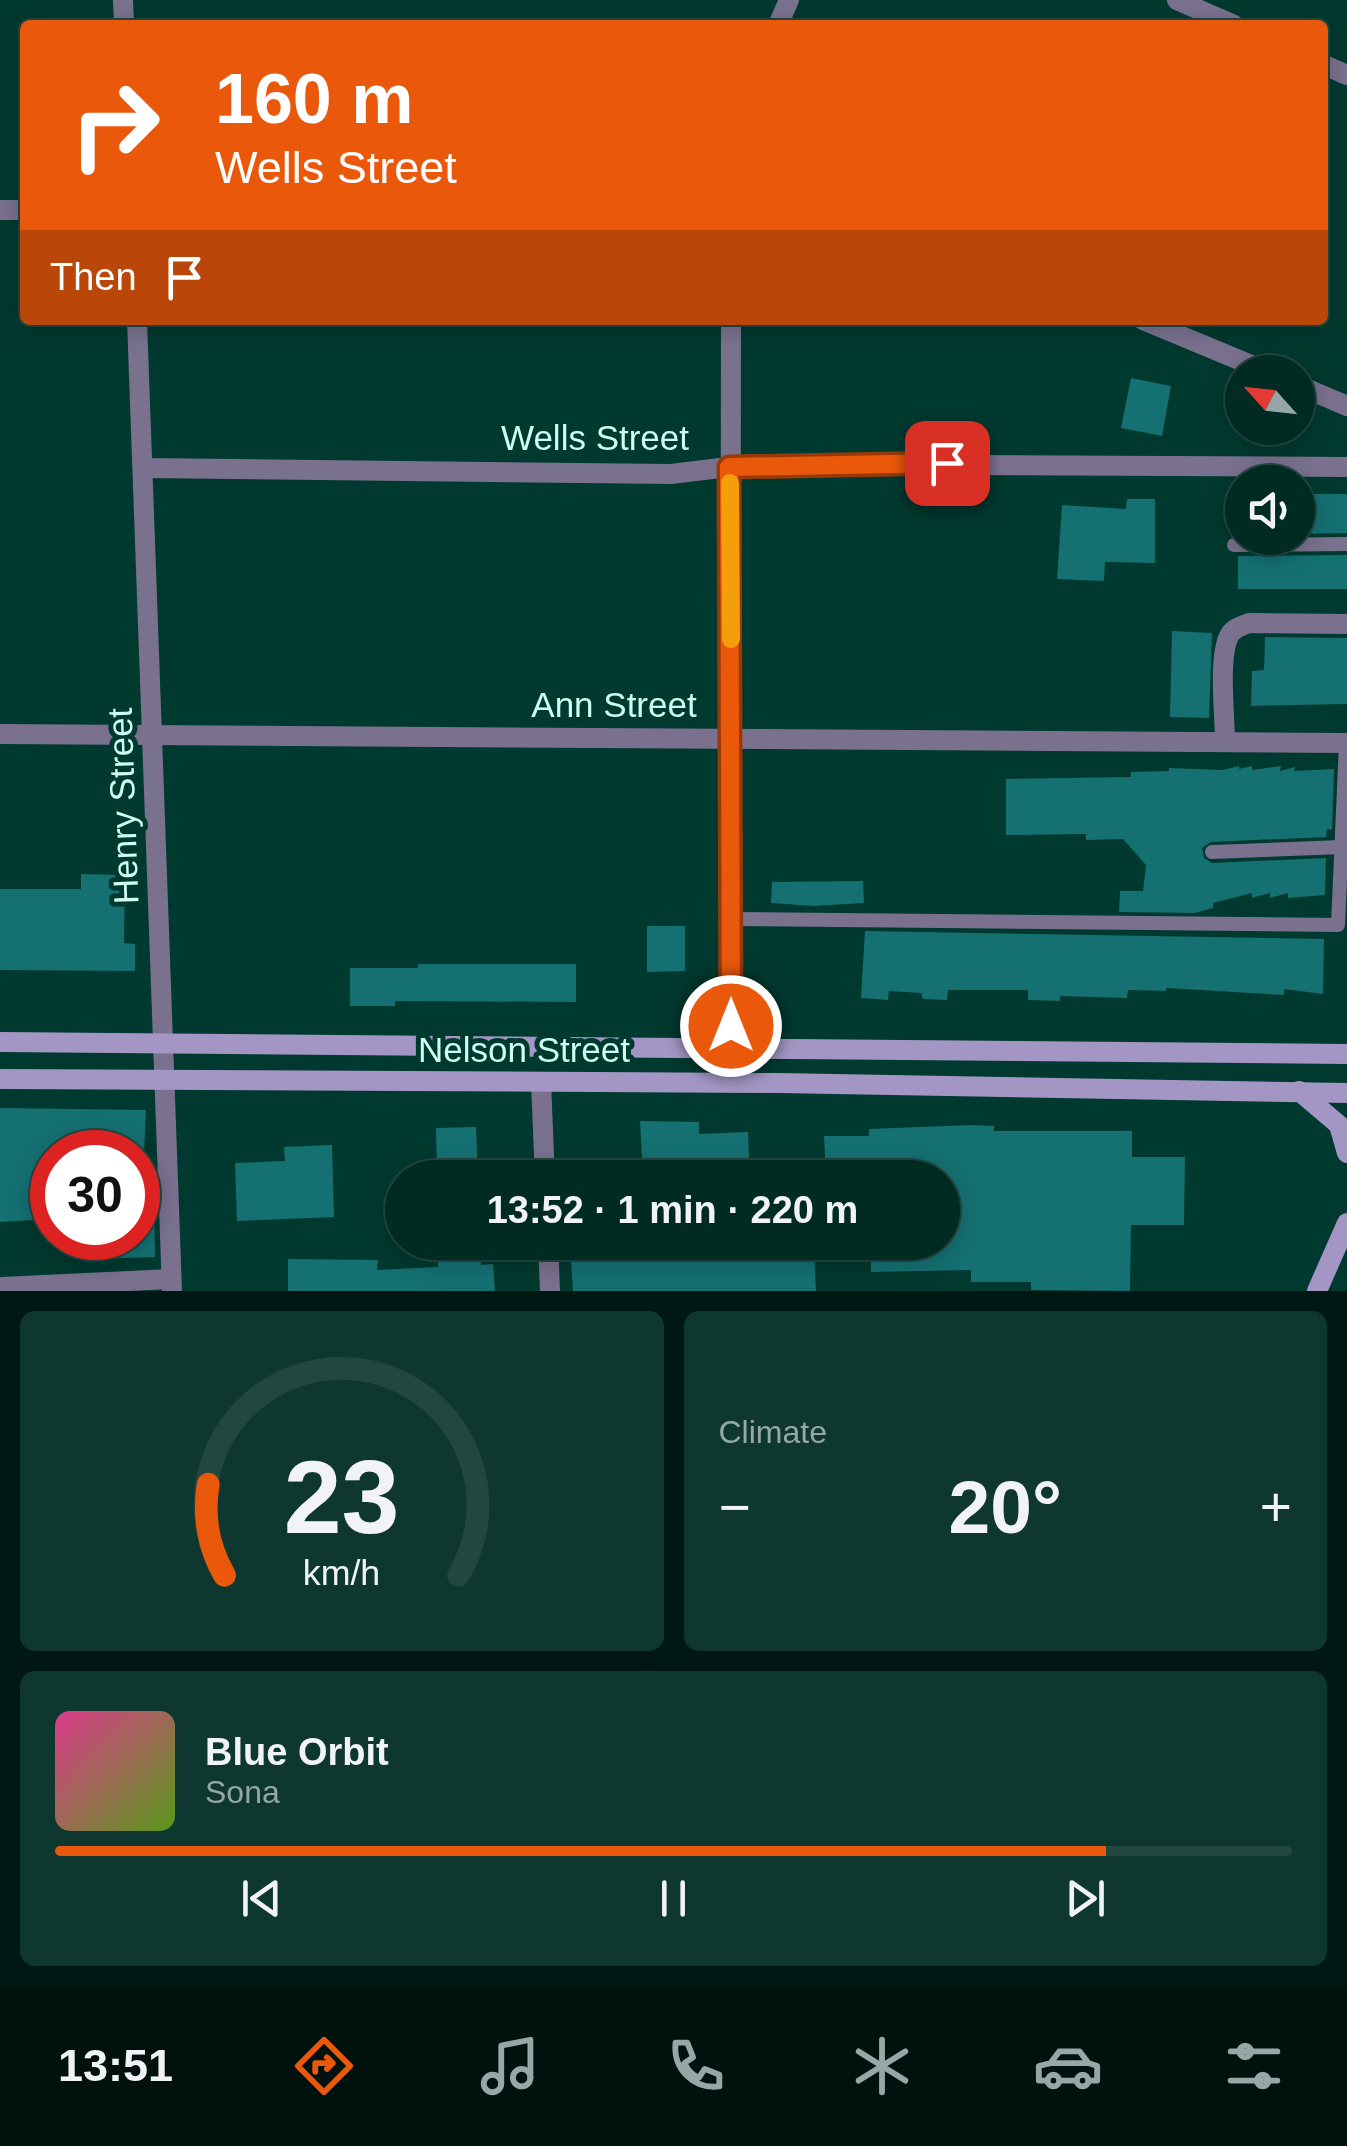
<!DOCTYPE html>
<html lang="en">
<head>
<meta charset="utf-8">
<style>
  :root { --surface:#002b23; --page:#0e3730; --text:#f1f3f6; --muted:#95a7a6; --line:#224741; --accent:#ea580c }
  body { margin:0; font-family:Arial,sans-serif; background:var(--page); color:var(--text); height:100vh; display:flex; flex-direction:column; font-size:38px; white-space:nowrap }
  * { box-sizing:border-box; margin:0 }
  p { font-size:32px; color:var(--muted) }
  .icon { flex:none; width:55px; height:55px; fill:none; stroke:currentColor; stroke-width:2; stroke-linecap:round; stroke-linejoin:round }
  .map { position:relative; height:1291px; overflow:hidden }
  .panel { display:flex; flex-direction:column; gap:20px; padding:20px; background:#001813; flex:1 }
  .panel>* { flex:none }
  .hud { position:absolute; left:20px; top:20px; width:1308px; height:305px; border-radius:10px; box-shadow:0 5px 25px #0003,0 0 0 2px var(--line); background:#ea580c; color:#fff; overflow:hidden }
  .needle { width:65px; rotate:297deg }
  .fabs { position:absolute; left:1225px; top:355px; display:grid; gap:20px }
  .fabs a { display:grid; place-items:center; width:90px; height:90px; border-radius:50%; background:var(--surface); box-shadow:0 5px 25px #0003,0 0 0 2px var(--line); font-size:50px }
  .speed { position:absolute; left:30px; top:1130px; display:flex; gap:20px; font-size:50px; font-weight:700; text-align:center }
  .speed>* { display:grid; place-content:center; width:130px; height:130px; border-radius:50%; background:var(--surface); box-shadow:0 5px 25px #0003,0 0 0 2px var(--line); line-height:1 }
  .speed .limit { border:15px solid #d22; background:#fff; color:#111 }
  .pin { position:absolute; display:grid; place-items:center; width:85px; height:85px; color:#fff; margin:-42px; border-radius:20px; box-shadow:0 5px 15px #0006 }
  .me { position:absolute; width:110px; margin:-55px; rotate:0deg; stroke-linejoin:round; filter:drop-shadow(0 0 8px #0008) }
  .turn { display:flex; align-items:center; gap:35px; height:210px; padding:0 30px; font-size:45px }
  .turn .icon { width:130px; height:130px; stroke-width:2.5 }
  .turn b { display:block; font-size:70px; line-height:85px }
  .then { display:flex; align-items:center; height:95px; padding:0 30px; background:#0003; gap:20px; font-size:38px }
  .big { font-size:75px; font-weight:600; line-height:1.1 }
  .panel .card { flex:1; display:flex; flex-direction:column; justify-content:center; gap:15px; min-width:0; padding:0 35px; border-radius:15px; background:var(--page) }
  .panel .dial { align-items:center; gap:0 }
  .dial svg { height:260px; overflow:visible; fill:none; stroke:var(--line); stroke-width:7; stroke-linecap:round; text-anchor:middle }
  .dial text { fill:var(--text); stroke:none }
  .song { display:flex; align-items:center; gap:30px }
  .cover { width:120px; height:120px; border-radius:15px; background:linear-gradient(135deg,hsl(330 70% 55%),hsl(90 70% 35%)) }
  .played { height:10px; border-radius:5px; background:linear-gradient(90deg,var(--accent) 85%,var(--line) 85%) }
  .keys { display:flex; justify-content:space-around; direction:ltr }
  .heat { display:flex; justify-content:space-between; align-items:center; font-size:55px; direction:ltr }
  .panel .tiles { flex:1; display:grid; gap:20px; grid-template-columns:1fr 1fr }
  .card:last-child { grid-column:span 2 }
  .trip { position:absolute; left:385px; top:1160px; width:575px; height:100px; border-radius:50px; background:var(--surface); box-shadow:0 5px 25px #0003,0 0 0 2px var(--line); font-weight:600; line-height:100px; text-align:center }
  .tabs { display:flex; height:160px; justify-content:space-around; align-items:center; background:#00110e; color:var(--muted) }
  .tabs .icon { width:70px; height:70px }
  .tabs .on { color:var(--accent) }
  .tabs b { font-size:45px; color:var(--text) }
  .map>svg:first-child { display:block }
  .building { fill:#157072 }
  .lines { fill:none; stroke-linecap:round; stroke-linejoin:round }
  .service { stroke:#79718e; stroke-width:14 }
  .minor { stroke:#79718e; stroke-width:20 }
  .secondary { stroke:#a396c4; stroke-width:20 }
  .route-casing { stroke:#983908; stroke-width:25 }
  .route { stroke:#ea580c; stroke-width:18 }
  .slow { stroke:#f59e0b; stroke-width:18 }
  .labels { text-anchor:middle; stroke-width:10; stroke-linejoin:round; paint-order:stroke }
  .street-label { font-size:35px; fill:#d0fdf1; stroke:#00392f }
</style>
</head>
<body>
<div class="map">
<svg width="1347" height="1291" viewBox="0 0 1347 1291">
  <rect width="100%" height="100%" fill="#00392f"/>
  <g class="building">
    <polygon points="1131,378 1171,386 1162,436 1121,428"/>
    <polygon points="1298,494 1347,494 1347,533 1298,534"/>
    <polygon points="1127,499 1155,499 1155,563 1105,562 1104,581 1057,579 1062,505 1126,509"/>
    <polygon points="1347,555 1347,589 1238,589 1238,556"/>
    <polygon points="1172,631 1212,633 1209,718 1170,717"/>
    <polygon points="1265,637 1347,638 1347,704 1251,706 1252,671 1264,670"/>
    <polygon points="1239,766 1239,769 1252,766 1252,770 1281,766 1280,771 1295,767 1294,771 1334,769 1332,830 1327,829 1326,837 1211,842 1202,848 1204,858 1212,863 1326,858 1325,895 1288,898 1288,893 1270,898 1270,893 1252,898 1252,893 1213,903 1213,908 1195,913 1119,912 1120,891 1143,891 1146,865 1123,839 1086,840 1086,834 1006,835 1006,779 1131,777 1131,772 1169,771 1169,768 1222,770"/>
    <polygon points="81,874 125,875 124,943 135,944 135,971 0,970 0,889 81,889"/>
    <polygon points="863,881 864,903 814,906 771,903 772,882"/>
    <polygon points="647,926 685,926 685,971 647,972"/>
    <polygon points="865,931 1324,939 1323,994 1284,989 1284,995 1166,988 1166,991 1128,990 1127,998 1060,996 1060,1001 1028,1000 1028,990 948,990 947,1000 923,999 921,993 889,991 888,1000 861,998"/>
    <polygon points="418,964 576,964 576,1002 395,1001 395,1006 350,1006 350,968 418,968"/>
    <polygon points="0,1108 146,1110 144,1152 52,1152 52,1219 0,1222"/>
    <polygon points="640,1121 699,1122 699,1134 748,1132 750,1178 643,1178"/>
    <polygon points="972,1125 994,1126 994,1131 1132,1131 1132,1157 1185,1157 1184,1225 1131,1225 1130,1291 1031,1290 1031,1282 971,1282 971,1270 871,1272 871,1261 851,1261 850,1242 942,1242 942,1178 826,1178 824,1136 869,1136 869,1129"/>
    <polygon points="476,1127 478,1178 437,1178 436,1128"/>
    <polygon points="332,1145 334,1217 237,1221 235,1163 285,1161 284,1147"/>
    <polygon points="154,1199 155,1257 94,1259 93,1238 138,1238 138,1200"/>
    <polygon points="438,1242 480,1242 481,1265 493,1264 495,1291 288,1291 288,1259 378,1260 377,1270 438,1267"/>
    <polygon points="570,1242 814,1242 816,1291 573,1291"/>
  </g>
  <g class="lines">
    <g class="service">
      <polyline points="1234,545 1347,544"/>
      <polyline points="1212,852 1342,847"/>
      <polyline points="731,919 1338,925 1346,743"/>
    </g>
    <g class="minor">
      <polyline points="123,0 124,25"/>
      <polyline points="1177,0 1234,25"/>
      <polyline points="778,25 789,0"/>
      <polyline points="1322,64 1347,75"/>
      <polyline points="0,210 25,210"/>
      <polyline points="137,320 172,1291"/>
      <polyline points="1143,320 1268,372"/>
      <polyline points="1298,385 1347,406"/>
      <polyline points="143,468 671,474 753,464 1347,467"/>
      <polyline points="0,734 1347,743"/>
      <path d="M1225,742C1225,716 1218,659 1229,636C1233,628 1241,626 1249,623L1347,624"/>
      <polyline points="730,1049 731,320"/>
      <polyline points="541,1083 545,1178"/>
      <polyline points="548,1242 550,1291"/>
      <polyline points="2,1287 171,1279"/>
    </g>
    <g class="secondary">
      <polyline points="0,1042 1347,1054"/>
      <polyline points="0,1079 778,1083 1347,1093"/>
      <polyline points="1299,1091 1339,1125 1347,1153"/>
      <polyline points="1317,1291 1347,1223"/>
    </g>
  </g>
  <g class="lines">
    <defs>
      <polyline id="route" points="731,1026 729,467 947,463"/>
    </defs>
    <use href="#route" class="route-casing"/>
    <use href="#route" class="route"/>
    <polyline class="slow" points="730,483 731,639"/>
  </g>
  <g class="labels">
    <g class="street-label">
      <text x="595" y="450">Wells Street</text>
      <text x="614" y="717">Ann Street</text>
      <text transform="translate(123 806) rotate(-92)" y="12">Henry Street</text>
      <text x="524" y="1062">Nelson Street</text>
    </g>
  </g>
</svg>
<div class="fabs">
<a><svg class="needle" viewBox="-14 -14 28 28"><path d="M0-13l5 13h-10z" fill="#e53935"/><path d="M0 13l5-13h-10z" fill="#95a7a6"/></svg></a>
<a><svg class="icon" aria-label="sound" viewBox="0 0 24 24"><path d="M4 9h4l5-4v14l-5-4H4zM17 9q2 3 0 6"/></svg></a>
</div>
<div class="speed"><div class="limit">30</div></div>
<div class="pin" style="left:947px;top:463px;background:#d93025"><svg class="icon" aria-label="arrive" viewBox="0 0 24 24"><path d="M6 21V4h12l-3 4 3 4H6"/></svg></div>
<svg class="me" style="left:731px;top:1026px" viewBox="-20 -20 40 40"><circle r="17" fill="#ea580c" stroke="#fff" stroke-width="3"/><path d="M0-11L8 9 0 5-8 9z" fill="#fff"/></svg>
<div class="trip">13:52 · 1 min · 220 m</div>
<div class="hud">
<div class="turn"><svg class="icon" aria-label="right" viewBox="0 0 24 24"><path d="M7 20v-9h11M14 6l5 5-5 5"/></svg><div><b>160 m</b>Wells Street</div></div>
<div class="then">Then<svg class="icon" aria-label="arrive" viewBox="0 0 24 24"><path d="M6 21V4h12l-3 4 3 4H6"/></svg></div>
</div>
</div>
<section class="panel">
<div class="tiles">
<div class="card dial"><svg viewBox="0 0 100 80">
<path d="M14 69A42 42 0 1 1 86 69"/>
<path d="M14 69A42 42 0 0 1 9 41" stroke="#ea580c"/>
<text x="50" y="56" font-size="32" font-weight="700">23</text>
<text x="50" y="72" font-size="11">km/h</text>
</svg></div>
<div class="card"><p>Climate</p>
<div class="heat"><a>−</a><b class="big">20°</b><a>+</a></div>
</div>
<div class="card">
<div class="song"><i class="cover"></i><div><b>Blue Orbit</b><p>Sona</p></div></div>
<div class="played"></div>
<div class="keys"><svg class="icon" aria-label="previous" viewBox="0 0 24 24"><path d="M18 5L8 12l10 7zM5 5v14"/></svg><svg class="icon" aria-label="pause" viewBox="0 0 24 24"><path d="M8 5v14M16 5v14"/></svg><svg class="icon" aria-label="next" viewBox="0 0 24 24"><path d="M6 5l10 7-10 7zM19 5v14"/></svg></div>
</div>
</div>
</section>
<nav class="tabs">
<b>13:51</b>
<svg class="icon on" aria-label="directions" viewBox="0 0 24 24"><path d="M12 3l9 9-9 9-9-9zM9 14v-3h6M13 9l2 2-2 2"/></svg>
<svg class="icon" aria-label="music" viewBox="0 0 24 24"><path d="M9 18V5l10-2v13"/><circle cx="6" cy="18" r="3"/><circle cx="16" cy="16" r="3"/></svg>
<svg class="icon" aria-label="phone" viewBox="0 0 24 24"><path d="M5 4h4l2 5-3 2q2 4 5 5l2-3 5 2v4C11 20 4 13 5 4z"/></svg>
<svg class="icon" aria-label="climate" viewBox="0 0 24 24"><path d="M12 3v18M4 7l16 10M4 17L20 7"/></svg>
<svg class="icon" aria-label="car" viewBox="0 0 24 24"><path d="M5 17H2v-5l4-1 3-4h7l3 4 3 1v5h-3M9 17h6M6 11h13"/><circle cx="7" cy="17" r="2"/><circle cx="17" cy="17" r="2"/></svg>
<svg class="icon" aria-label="filters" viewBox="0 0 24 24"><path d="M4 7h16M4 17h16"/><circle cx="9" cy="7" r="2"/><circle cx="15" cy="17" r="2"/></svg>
</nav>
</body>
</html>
